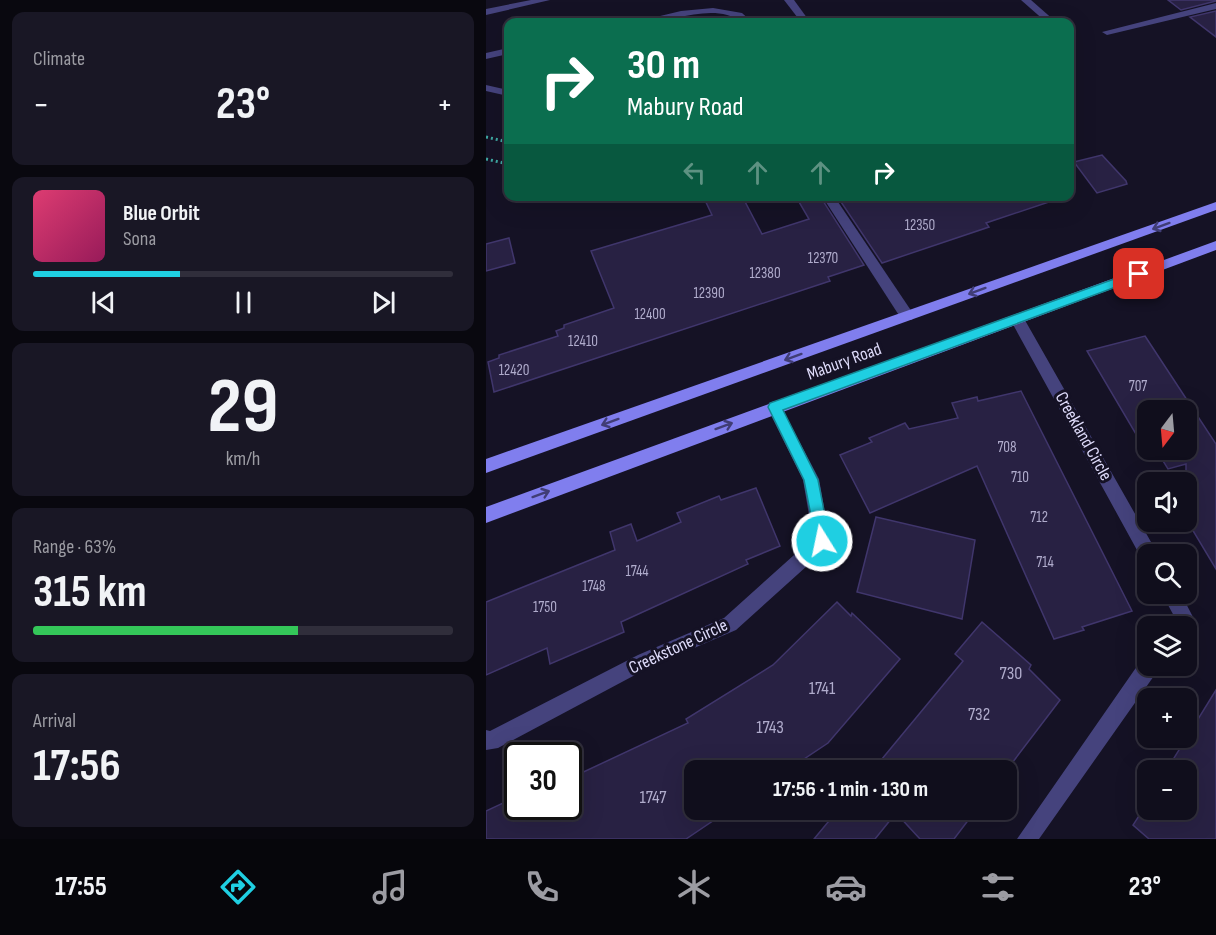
<!DOCTYPE html>
<html lang="en">
<head>
<meta charset="utf-8">
<style>
  :root { --surface:#100e1c; --page:#191725; --text:#f1f3f6; --muted:#9c9ca3; --line:#302e3b; --accent:#1fcfe2 }
  body { margin:0; font-family:"Sofia Sans Condensed",sans-serif; background:var(--page); color:var(--text); height:100vh; display:flex; flex-direction:column; font-size:22px; white-space:nowrap }
  * { box-sizing:border-box; margin:0 }
  p { font-size:20px; color:var(--muted) }
  .icon { flex:none; width:33px; height:33px; fill:none; stroke:currentColor; stroke-width:2; stroke-linecap:round; stroke-linejoin:round }
  .map { position:relative; flex:1; overflow:hidden }
  .side { display:flex; flex-direction:column; gap:12px; padding:12px; background:#09080f; width:486px }
  .side>* { flex:none }
  .guide { position:absolute; left:18px; top:18px; width:570px; height:183px; border-radius:12px; box-shadow:0 6px 24px #0002,0 0 0 2px var(--line); background:#0b6e4f; color:#fff; overflow:hidden }
  .needle { width:39px; rotate:196deg }
  .buttons { position:absolute; left:651px; top:400px; display:grid; gap:12px }
  .buttons a { display:grid; place-items:center; width:60px; height:60px; border-radius:12px; background:var(--surface); box-shadow:0 6px 24px #0002,0 0 0 2px var(--line); font-size:30px }
  .speed { position:absolute; left:18px; top:742px; display:flex; gap:12px; font-size:30px; font-weight:700; text-align:center }
  .speed>* { display:grid; place-content:center; width:78px; height:78px; border-radius:50%; background:var(--surface); box-shadow:0 6px 24px #0002,0 0 0 2px var(--line); line-height:1 }
  .speed .limit { border:3px solid #111; border-radius:9px; background:#fff; color:#111 }
  .pin { position:absolute; display:grid; place-items:center; width:51px; height:51px; color:#fff; margin:-26px; border-radius:12px; box-shadow:0 3px 9px #0006 }
  .me { position:absolute; width:66px; margin:-33px; rotate:350deg; stroke-linejoin:round; filter:drop-shadow(0 0 4px #0008) }
  .turn { display:flex; align-items:center; gap:21px; height:126px; padding:0 24px; font-size:27px }
  .turn .icon { width:78px; height:78px; stroke-width:2.5 }
  .turn b { display:block; font-size:42px; line-height:51px }
  .lanes { display:flex; align-items:center; height:57px; padding:0 24px; background:#0003; justify-content:center; gap:30px; direction:ltr }
  .lanes .off { opacity:.35 }
  .big { font-size:45px; font-weight:700; line-height:1.1 }
  .side .widget { flex:1; display:flex; flex-direction:column; justify-content:center; gap:9px; min-width:0; padding:0 21px; border-radius:12px; background:var(--page) }
  .side .dial { align-items:center; gap:0 }
  .dial b { font-size:78px; line-height:1 }
  .song { display:flex; align-items:center; gap:18px }
  .cover { width:72px; height:72px; border-radius:9px; background:linear-gradient(135deg,hsl(340 70% 55%),hsl(330 70% 35%)) }
  .played { height:6px; border-radius:3px; background:linear-gradient(90deg,var(--accent) 35%,var(--line) 35%) }
  .keys { display:flex; justify-content:space-around; direction:ltr }
  .heat { display:flex; justify-content:space-between; align-items:center; font-size:33px; direction:ltr }
  .charge { height:9px; border-radius:4px; background:linear-gradient(90deg,#34c759 63%,var(--line) 0) }
  .trip { position:absolute; left:198px; top:760px; width:333px; height:60px; border-radius:12px; background:var(--surface); box-shadow:0 6px 24px #0002,0 0 0 2px var(--line); font-weight:700; line-height:60px; text-align:center }
  .tabs { display:flex; height:96px; justify-content:space-around; align-items:center; background:#06060b; color:var(--muted) }
  .tabs .icon { width:42px; height:42px }
  .tabs .active { color:var(--accent) }
  .tabs b { font-size:27px; color:var(--text) }
  main { display:flex; flex:1; min-height:0 }
  .map>svg:first-child { display:block }
  .building { fill:#282143; stroke:#40366c; stroke-width:1.5; fill-rule:evenodd }
  .lines { fill:none; stroke-linecap:round; stroke-linejoin:round }
  .path { stroke:#3fa9a3; stroke-width:3; stroke-dasharray:2 3; stroke-linecap:butt }
  .service { fill:#45437d; fill-rule:evenodd }
  .minor { fill:#45437d; fill-rule:evenodd }
  .secondary { fill:#807eee; fill-rule:evenodd }
  .oneway { stroke:#403d75 }
  .route { fill:#1fcfe2; stroke:#148793; stroke-width:1.5 }
  .labels { text-anchor:middle; stroke-width:6; stroke-linejoin:round; paint-order:stroke }
  .number-label { font-size:15px; fill:#b0accc }
  .street-label { font-size:18px; fill:#dedbfa; stroke:#151225 }
  .near-number-label { font-size:18px; fill:#b0accc }
</style>
</head>
<body>
<main>
<section class="side">
<div class="widget"><p>Climate</p>
<div class="heat"><a>−</a><b class="big">23°</b><a>+</a></div>
</div>
<div class="widget">
<div class="song"><i class="cover"></i><div><b>Blue Orbit</b><p>Sona</p></div></div>
<div class="played"></div>
<div class="keys"><svg class="icon" aria-label="previous" viewBox="0 0 24 24"><path d="M18 5L8 12l10 7zM5 5v14"/></svg><svg class="icon" aria-label="pause" viewBox="0 0 24 24"><path d="M8 5v14M16 5v14"/></svg><svg class="icon" aria-label="next" viewBox="0 0 24 24"><path d="M6 5l10 7-10 7zM19 5v14"/></svg></div>
</div>
<div class="widget dial"><b>29</b><p>km/h</p></div>
<div class="widget"><p>Range · 63%</p><b class="big">315 km</b><div class="charge"></div></div>
<div class="widget"><p>Arrival</p><b class="big">17:56</b></div>
</section>
<div class="map">
<svg width="730" height="839" viewBox="0 0 730 839">
  <rect width="100%" height="100%" fill="#151225"/>
  <g class="building">
    <polygon points="682,0 730,0 730,1 695,10"/>
    <polygon points="730,11 730,37 704,17"/>
    <polygon points="616,155 640,181 641,184 611,193 588,162"/>
    <polygon points="217,196 256,196 276,234 323,219 313,202 334,196 378,265 342,277 344,281 8,392 2,362 13,358 13,355 72,336 70,331 78,328 78,325 128,308 105,251 226,215"/>
    <polygon points="351,196 566,196 566,201 500,223 503,227 396,263"/>
    <polygon points="23,238 29,263 0,271 0,244"/>
    <path d="M659,336L730,444V569L700,519V464L682,469L674,456L664,458L601,351ZM662,411H700V450H662Z"/>
    <polygon points="535,391 646,611 596,627 598,630 568,639 491,466 384,513 354,455 386,442 383,438 419,423 423,429 472,418 466,403 491,397 492,401"/>
    <polygon points="270,488 294,546 260,560 262,564 135,622 138,632 64,664 61,648 0,675 0,602 129,550 124,532 145,524 151,541 195,522 191,513 233,496 235,500"/>
    <polygon points="390,517 489,540 476,619 371,592"/>
    <polygon points="351,602 365,616 366,613 414,659 342,743 300,771 208,771 208,810 243,810 200,839 0,839 0,811 32,796 32,807 94,807 91,775 202,723 200,719 287,665"/>
    <polygon points="496,622 545,665 543,669 574,700 520,771 386,771 477,661 469,654"/>
    <polygon points="730,690 730,839 663,839 647,825 662,802 662,810 700,810 700,771 680,771"/>
    <polygon points="352,810 490,810 468,839 434,839 410,813 389,839 328,839"/>
  </g>
  <g class="lines">
    <g class="path">
      <polyline points="0,137 22,142"/>
      <polyline points="0,159 22,164"/>
    </g>
    <g class="service">
      <polygon points="298,0 308,0 324,22 315,22"/>
      <polygon points="535,0 545,0 570,22 560,22"/>
      <polygon points="730,3 730,9 621,35 616,32"/>
      <polygon points="336,196 348,196 426,312 428,316 426,320 416,320"/>
    </g>
    <g class="minor">
      <polygon points="45,0 64,0 0,15 0,9"/>
      <path d="M227,8L256,13L266,22H256C225,0 182,26 149,22L195,11Z"/>
      <polygon points="22,48 22,54 0,59 0,53"/>
      <polygon points="0,85 22,90 22,96 0,91"/>
      <polygon points="531,314 536,315 669,549 671,555 662,555 662,562 657,561 524,319"/>
      <polygon points="288,401 293,403 333,479 344,541 342,547 250,630 164,667 12,748 0,750 0,730 4,731 152,655 238,618 327,538 317,480 281,407 283,403"/>
      <polygon points="676,594 695,594 707,617 700,629 682,627 688,616"/>
      <polygon points="662,657 662,666 672,666 670,673 553,839 531,839 656,659"/>
    </g>
    <g class="secondary">
      <polygon points="730,202 730,210 0,473 0,459"/>
      <polygon points="730,241 730,250 0,523 0,507"/>
    </g>
  </g>
  <defs><path id="oneway-shaft" d="M-6 0H5M1.5-3L5.5 0L1.5 3" fill="none" stroke-width="1.6" stroke-linecap="round" stroke-linejoin="round" transform="scale(1.5)"/></defs>
  <g class="oneway">
    <use href="#oneway-shaft" transform="translate(675 226) rotate(160)"/>
    <use href="#oneway-shaft" transform="translate(491 291) rotate(160)"/>
    <use href="#oneway-shaft" transform="translate(307 357) rotate(160)"/>
    <use href="#oneway-shaft" transform="translate(124 422) rotate(160)"/>
    <use href="#oneway-shaft" transform="translate(238 426) rotate(-20)"/>
    <use href="#oneway-shaft" transform="translate(55 494) rotate(-20)"/>
  </g>
  <polygon class="route" points="653,270 657,271 657,277 297,410 332,480 344,541 342,546 336,548 331,546 318,480 282,407 284,403"/>
  <g class="labels">
    <g class="number-label">
      <text x="434" y="230">12350</text>
      <text x="337" y="263">12370</text>
      <text x="279" y="278">12380</text>
      <text x="223" y="298">12390</text>
      <text x="164" y="319">12400</text>
      <text x="97" y="346">12410</text>
      <text x="28" y="375">12420</text>
      <text x="652" y="391">707</text>
      <text x="521" y="452">708</text>
      <text x="534" y="482">710</text>
      <text x="553" y="522">712</text>
      <text x="559" y="567">714</text>
      <text x="151" y="576">1744</text>
      <text x="108" y="591">1748</text>
      <text x="59" y="612">1750</text>
    </g>
    <g class="street-label">
      <text transform="translate(358 361) rotate(-20)" y="6">Mabury Road</text>
      <text transform="translate(598 436) rotate(61)" y="6">Creekland Circle</text>
      <text transform="translate(192 646) rotate(-25)" y="6">Creekstone Circle</text>
    </g>
    <g class="near-number-label">
      <text x="525" y="679">730</text>
      <text x="336" y="694">1741</text>
      <text x="493" y="720">732</text>
      <text x="284" y="733">1743</text>
      <text x="167" y="803">1747</text>
    </g>
  </g>
</svg>
<div class="buttons">
<a><svg class="needle" viewBox="-14 -14 28 28"><path d="M0-13l5 13h-10z" fill="#e53935"/><path d="M0 13l5-13h-10z" fill="#9c9ca3"/></svg></a>
<a><svg class="icon" aria-label="sound" viewBox="0 0 24 24"><path d="M4 9h4l5-4v14l-5-4H4zM17 9q2 3 0 6"/></svg></a>
<a><svg class="icon" aria-label="search" viewBox="0 0 24 24"><circle cx="10" cy="10" r="6"/><path d="M15 15l6 6"/></svg></a>
<a><svg class="icon" aria-label="layers" viewBox="0 0 24 24"><path d="M12 4l9 5-9 5-9-5zM3 14l9 5 9-5"/></svg></a>
<a>+</a>
<a>−</a>
</div>
<div class="speed"><div class="limit">30</div></div>
<div class="pin" style="left:653px;top:274px;background:#d93025"><svg class="icon" aria-label="arrive" viewBox="0 0 24 24"><path d="M6 21V4h12l-3 4 3 4H6"/></svg></div>
<svg class="me" style="left:336px;top:541px" viewBox="-20 -20 40 40"><circle r="17" fill="#1fcfe2" stroke="#fff" stroke-width="3"/><path d="M0-11L8 9 0 5-8 9z" fill="#fff"/></svg>
<div class="trip">17:56 · 1 min · 130 m</div>
<div class="guide">
<div class="turn"><svg class="icon" aria-label="right" viewBox="0 0 24 24"><path d="M7 20v-9h11M14 6l5 5-5 5"/></svg><div><b>30 m</b>Mabury Road</div></div>
<div class="lanes"><svg class="icon off" aria-label="left" viewBox="0 0 24 24"><path d="M17 20v-9H6M10 6l-5 5 5 5"/></svg><svg class="icon off" aria-label="ahead" viewBox="0 0 24 24"><path d="M12 20V5M6 11l6-6 6 6"/></svg><svg class="icon off" aria-label="ahead" viewBox="0 0 24 24"><path d="M12 20V5M6 11l6-6 6 6"/></svg><svg class="icon" aria-label="right" viewBox="0 0 24 24"><path d="M7 20v-9h11M14 6l5 5-5 5"/></svg></div>
</div>
</div>
</main>
<nav class="tabs">
<b>17:55</b>
<svg class="icon active" aria-label="directions" viewBox="0 0 24 24"><path d="M12 3l9 9-9 9-9-9zM9 14v-3h6M13 9l2 2-2 2"/></svg>
<svg class="icon" aria-label="music" viewBox="0 0 24 24"><path d="M9 18V5l10-2v13"/><circle cx="6" cy="18" r="3"/><circle cx="16" cy="16" r="3"/></svg>
<svg class="icon" aria-label="phone" viewBox="0 0 24 24"><path d="M5 4h4l2 5-3 2q2 4 5 5l2-3 5 2v4C11 20 4 13 5 4z"/></svg>
<svg class="icon" aria-label="climate" viewBox="0 0 24 24"><path d="M12 3v18M4 7l16 10M4 17L20 7"/></svg>
<svg class="icon" aria-label="car" viewBox="0 0 24 24"><path d="M5 17H2v-5l4-1 3-4h7l3 4 3 1v5h-3M9 17h6M6 11h13"/><circle cx="7" cy="17" r="2"/><circle cx="17" cy="17" r="2"/></svg>
<svg class="icon" aria-label="filters" viewBox="0 0 24 24"><path d="M4 7h16M4 17h16"/><circle cx="9" cy="7" r="2"/><circle cx="15" cy="17" r="2"/></svg>
<b>23°</b>
</nav>
</body>
</html>
